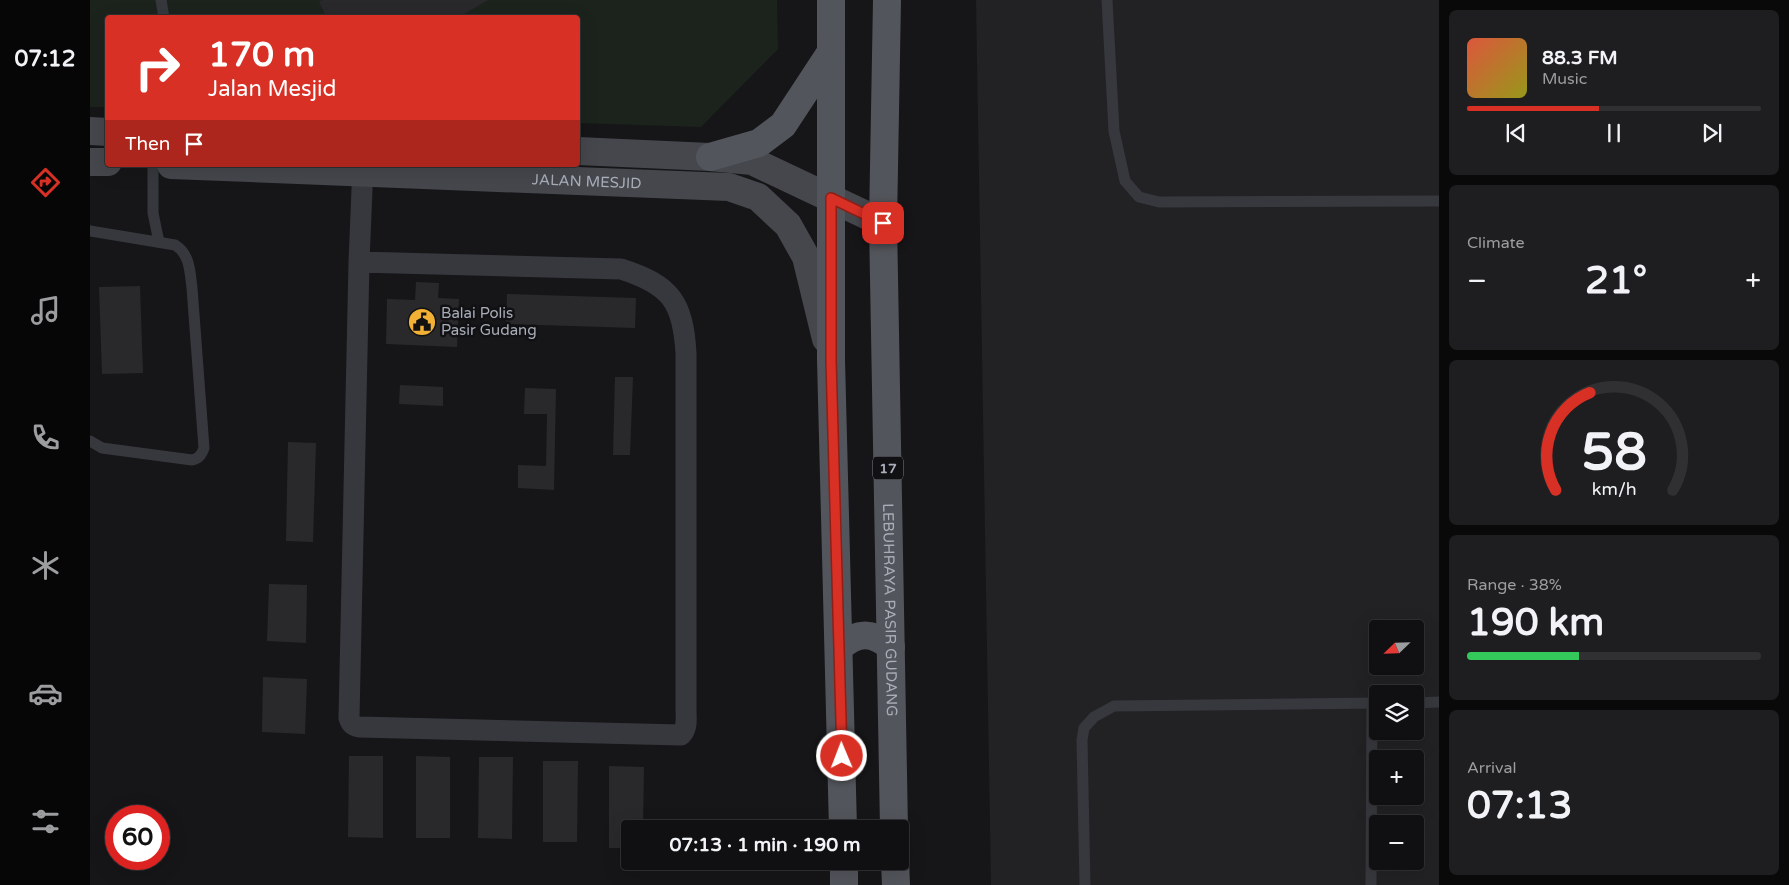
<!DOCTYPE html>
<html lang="en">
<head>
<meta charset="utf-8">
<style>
  :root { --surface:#101012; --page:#1e1e20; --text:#f1f3f6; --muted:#9c9d9f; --line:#303032; --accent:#d93025 }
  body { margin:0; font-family:"Varela Round",sans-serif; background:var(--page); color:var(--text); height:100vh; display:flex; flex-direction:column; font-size:19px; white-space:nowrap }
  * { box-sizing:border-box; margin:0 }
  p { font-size:16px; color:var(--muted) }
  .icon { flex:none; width:28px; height:28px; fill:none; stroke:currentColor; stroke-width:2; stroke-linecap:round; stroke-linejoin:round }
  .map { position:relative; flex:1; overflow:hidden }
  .panel { display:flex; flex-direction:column; gap:10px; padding:10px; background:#09090a; width:350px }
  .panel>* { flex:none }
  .banner { position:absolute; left:15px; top:15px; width:475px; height:152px; border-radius:5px; box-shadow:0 5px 20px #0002,0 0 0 1px var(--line); background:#d93025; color:#fff; overflow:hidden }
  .needle { width:32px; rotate:247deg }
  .tools { position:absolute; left:1279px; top:620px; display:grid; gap:10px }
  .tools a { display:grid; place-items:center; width:55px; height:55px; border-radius:5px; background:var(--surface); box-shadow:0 5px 20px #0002,0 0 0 1px var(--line); font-size:25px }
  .speed { position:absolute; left:15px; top:805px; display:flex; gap:10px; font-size:25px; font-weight:700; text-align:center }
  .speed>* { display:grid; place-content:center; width:65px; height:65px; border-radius:50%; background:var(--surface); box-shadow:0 5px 20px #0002,0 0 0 1px var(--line); line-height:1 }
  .speed .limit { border:8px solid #d22; background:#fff; color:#111 }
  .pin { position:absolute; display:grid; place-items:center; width:42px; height:42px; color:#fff; margin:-21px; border-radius:10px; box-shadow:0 2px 8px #0006 }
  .me { position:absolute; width:55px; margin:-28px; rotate:359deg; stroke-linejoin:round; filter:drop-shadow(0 0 4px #0008) }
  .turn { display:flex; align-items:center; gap:18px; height:105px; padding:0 20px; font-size:22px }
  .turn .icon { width:65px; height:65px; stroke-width:2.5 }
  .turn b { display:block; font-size:35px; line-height:42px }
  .then { display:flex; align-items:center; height:48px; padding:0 20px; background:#0003; gap:10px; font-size:19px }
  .big { font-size:38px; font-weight:700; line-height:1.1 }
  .panel .card { flex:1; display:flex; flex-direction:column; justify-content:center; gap:8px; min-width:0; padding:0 18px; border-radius:8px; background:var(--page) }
  .panel .dial { align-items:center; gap:0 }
  .dial svg { height:130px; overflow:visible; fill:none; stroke:var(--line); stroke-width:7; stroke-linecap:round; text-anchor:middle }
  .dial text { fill:var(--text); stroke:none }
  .song { display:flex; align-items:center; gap:15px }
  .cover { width:60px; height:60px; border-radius:8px; background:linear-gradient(135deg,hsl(10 70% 55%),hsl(60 70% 35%)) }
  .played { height:5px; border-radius:2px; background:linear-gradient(90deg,var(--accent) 45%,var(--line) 45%) }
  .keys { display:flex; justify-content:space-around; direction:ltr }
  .heat { display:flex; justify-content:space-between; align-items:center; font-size:28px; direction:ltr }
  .charge { height:8px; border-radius:4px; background:linear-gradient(90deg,#34c759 38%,var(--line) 0) }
  .trip { position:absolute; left:531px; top:820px; width:288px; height:50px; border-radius:5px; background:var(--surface); box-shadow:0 5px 20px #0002,0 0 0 1px var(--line); font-weight:700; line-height:50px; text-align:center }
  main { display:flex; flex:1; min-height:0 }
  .tabs { display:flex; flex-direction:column; width:90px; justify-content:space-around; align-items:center; background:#060607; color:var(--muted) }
  .tabs .icon { width:35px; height:35px }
  .tabs .selected { color:var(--accent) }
  .tabs b { font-size:22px; color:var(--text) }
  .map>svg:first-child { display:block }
  .built { fill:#222225; fill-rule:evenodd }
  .green { fill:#1c231d }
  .building { fill:#29292c }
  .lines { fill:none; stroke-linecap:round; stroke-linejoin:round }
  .service { stroke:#37383d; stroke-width:11 }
  .minor { stroke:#37383d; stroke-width:21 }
  .secondary { stroke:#45474d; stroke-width:28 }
  .primary { stroke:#53555c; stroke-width:28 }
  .route-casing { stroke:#8d1f18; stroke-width:12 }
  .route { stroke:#d93025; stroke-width:9 }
  .labels { text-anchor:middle; stroke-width:5; stroke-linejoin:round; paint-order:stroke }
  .shield { fill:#111113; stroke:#7b7e86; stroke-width:1 }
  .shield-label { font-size:14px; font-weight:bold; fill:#a8adb8 }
  .street-label { font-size:15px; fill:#a8adb8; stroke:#111113 }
  .poi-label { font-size:15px; fill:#a8adb8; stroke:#111113; text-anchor:start }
</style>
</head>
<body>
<main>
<nav class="tabs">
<b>07:12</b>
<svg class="icon selected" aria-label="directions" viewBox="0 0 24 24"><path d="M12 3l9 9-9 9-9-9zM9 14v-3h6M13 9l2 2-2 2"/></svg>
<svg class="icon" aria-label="music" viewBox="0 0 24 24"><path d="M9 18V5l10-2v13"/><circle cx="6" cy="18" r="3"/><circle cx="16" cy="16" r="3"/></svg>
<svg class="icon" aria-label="phone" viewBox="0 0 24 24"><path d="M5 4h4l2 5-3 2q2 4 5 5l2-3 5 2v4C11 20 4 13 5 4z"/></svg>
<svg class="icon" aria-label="climate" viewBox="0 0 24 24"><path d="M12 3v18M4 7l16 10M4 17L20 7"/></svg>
<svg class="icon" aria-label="car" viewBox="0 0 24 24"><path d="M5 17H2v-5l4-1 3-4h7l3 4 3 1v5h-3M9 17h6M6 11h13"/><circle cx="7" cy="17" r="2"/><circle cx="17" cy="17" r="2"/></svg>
<svg class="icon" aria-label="filters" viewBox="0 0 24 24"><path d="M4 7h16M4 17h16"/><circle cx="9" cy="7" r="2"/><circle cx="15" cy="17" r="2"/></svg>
</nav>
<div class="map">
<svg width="1349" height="885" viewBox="0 0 1349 885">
  <rect width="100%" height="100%" fill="#161618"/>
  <path class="built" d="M886,0H1349V885H901ZM1288,629H1325V666H1288ZM1288,694H1325V731H1288ZM1288,759H1325V796H1288ZM1288,824H1325V861H1288Z"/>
  <polygon class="green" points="0,0 687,0 688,49 611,127 488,123 488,18 18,18 17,107 0,107"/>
  <g class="building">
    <polygon points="233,0 398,0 367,18 237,18 229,2"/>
    <polygon points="326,282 349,283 348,298 369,299 367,347 296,344 297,299 325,300"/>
    <polygon points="50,286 53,373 12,374 9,287"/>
    <polygon points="417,294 546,298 545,328 416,324"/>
    <polygon points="525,377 543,377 540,455 523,455"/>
    <polygon points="310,385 353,387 353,406 309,404"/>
    <polygon points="435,388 466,389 464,490 428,488 428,465 456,466 457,414 434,414"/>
    <polygon points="198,442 226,443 223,542 196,541"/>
    <polygon points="179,584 217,585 216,643 177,641"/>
    <polygon points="173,677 217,679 215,734 172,732"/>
    <polygon points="259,756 293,756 293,838 258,837"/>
    <polygon points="326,756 360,757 360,838 326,838"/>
    <polygon points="389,757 423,757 422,839 388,838"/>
    <polygon points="453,761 488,761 487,842 453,842"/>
    <polygon points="519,766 554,767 553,829 540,829 540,848 519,848"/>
  </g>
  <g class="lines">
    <g class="service">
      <polyline points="71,0 74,18"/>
      <polyline points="1017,0 1024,131 1035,181 1049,197 1069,202 1349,201"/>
      <polyline points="63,165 63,213 69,242"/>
      <path d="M0,231L85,245C100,254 100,272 102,288L114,448C112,454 109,459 102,460L12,448L0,441"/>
      <polyline points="1325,703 1349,702"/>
      <polyline points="995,885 992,740 994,728 1004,717 1024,706 1288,703"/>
      <polyline points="1281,885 1282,703"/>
    </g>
    <path class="minor" d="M269,262L531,269C581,285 593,302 596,353V709C596,718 598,728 591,735L269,727C263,726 261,724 259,718L269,262L273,165"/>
    <g class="secondary">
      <polyline points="0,131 18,132"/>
      <polyline points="488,151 620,157 662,161 793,223"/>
      <polyline points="0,162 18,162"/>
      <path id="s1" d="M81,165L639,187L668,197L698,225L716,257L736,339"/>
    </g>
    <g class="primary">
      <polyline points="741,0 741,360 753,829"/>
      <path id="s2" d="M797,0L793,223L804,829"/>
      <polyline points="620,157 669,143 693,125 741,52"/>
      <path d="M750,647C768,631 783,632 801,647"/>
      <polyline points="754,861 754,885"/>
      <polyline points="805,861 806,885"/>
    </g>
  </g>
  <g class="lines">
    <defs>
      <polyline id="route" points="752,756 741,360 741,198 793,223"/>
    </defs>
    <use href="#route" class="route-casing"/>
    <use href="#route" class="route"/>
  </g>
  <defs>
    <symbol id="civic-disc" viewBox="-11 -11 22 22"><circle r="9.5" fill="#f2b134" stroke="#111113"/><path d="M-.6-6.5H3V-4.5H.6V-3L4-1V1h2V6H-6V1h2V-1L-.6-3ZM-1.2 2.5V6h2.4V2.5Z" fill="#111"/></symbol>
  </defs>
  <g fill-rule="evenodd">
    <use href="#civic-disc" x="316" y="306" width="32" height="32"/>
  </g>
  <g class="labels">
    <rect class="shield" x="783" y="456.5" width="30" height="23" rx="4"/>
    <g class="shield-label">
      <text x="798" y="473">17</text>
    </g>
    <g class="street-label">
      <text dy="5" stroke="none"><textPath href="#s1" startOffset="416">JALAN MESJID</textPath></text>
      <text dy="5" stroke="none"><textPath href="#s2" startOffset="610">LEBUHRAYA PASIR GUDANG</textPath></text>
    </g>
    <g class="poi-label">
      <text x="351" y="318">Balai Polis<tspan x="351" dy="17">Pasir Gudang</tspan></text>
    </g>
  </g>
</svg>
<div class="tools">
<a><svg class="needle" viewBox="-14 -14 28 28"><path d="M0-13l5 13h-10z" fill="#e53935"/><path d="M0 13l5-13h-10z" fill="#9c9d9f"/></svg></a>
<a><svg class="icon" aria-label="layers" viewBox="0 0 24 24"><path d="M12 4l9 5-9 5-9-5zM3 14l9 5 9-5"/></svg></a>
<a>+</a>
<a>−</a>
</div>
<div class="speed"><div class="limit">60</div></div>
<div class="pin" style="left:793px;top:223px;background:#d93025"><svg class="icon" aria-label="arrive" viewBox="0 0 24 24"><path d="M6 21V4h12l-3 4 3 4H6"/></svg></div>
<svg class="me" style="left:752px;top:756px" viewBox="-20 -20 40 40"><circle r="17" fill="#d93025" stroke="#fff" stroke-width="3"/><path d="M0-11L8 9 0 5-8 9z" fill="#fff"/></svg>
<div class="trip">07:13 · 1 min · 190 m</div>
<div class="banner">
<div class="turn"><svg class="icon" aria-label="right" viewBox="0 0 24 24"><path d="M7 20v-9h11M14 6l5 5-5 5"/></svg><div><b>170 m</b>Jalan Mesjid</div></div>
<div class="then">Then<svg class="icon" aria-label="arrive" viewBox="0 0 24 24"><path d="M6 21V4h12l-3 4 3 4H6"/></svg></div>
</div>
</div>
<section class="panel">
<div class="card">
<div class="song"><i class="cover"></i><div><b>88.3 FM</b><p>Music</p></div></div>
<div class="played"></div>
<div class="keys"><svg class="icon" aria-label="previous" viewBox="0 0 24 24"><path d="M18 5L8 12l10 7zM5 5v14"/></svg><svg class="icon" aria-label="pause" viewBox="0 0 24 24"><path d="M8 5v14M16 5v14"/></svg><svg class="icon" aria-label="next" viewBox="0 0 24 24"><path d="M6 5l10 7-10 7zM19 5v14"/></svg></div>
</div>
<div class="card"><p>Climate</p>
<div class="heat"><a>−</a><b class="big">21°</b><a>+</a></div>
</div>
<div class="card dial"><svg viewBox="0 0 100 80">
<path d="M14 69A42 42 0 1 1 86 69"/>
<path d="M14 69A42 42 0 0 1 35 9" stroke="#d93025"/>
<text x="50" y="56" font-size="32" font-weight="700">58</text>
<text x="50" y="72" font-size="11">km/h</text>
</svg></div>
<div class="card"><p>Range · 38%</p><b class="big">190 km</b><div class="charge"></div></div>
<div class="card"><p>Arrival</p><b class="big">07:13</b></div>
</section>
</main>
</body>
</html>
